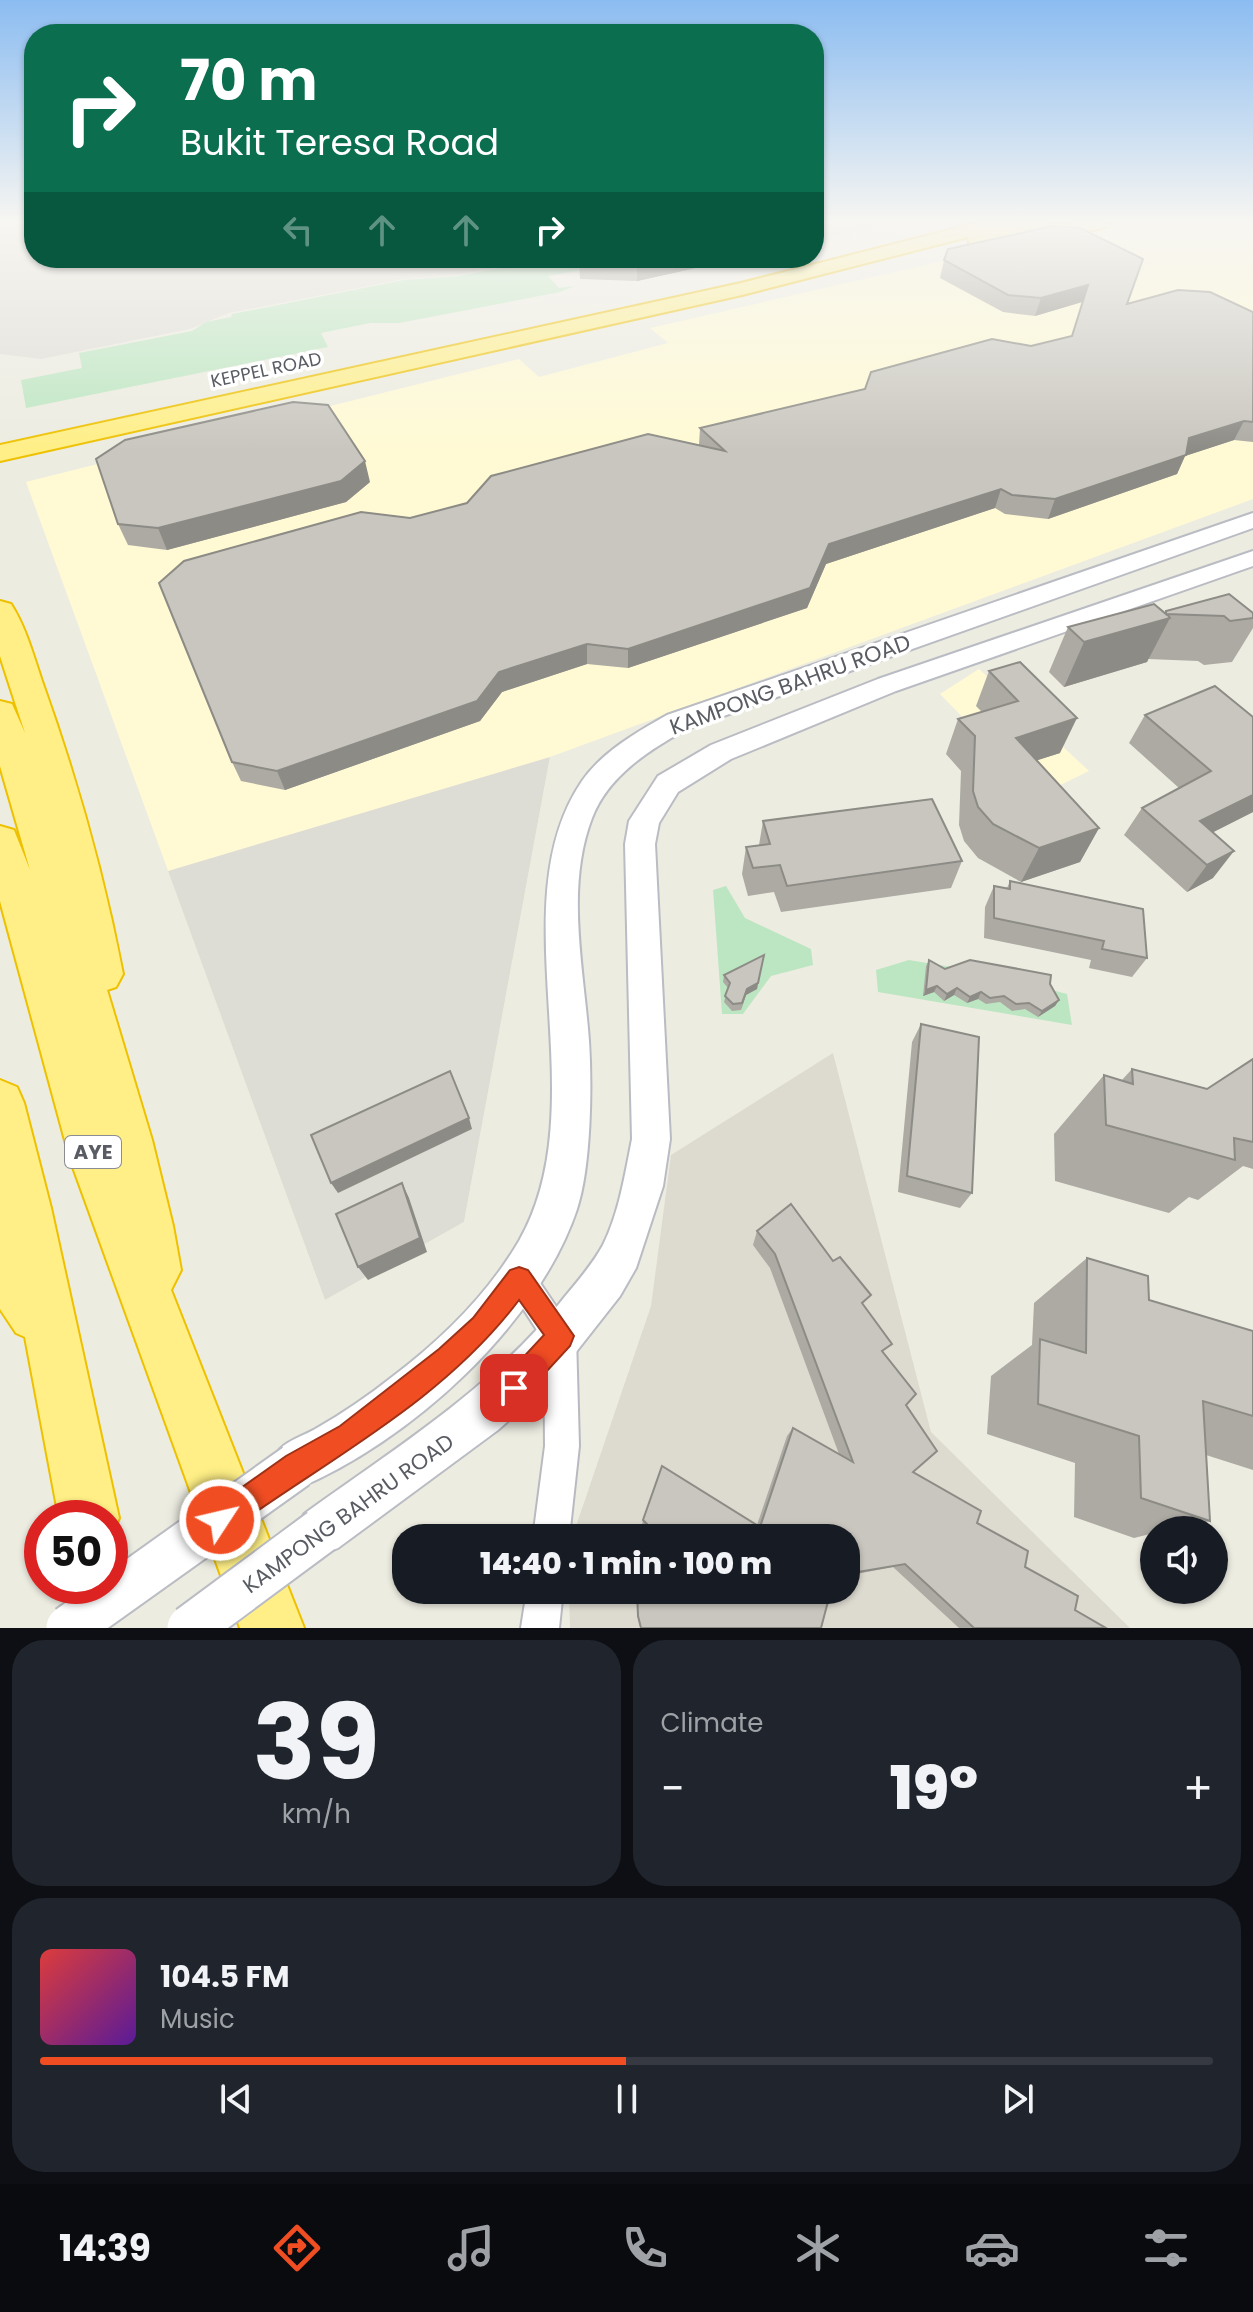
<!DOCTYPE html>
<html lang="en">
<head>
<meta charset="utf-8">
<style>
  :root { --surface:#171b24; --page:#20242c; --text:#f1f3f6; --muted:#9ea1a6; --line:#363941; --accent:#f14d23 }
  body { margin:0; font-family:Poppins,sans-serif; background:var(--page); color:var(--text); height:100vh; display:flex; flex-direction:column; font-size:30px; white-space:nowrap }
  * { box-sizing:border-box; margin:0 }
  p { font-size:26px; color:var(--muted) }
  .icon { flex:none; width:44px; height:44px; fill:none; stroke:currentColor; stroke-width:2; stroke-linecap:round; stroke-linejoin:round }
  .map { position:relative; height:1628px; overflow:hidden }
  .drawer { display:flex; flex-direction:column; gap:12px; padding:12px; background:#0d0f14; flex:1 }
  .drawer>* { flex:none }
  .top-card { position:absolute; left:24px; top:24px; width:800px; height:244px; border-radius:32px; box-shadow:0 2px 6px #0004; background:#0b6e4f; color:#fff; overflow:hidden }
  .tools { position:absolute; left:1140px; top:1516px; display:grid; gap:16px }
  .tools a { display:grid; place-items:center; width:88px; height:88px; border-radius:50%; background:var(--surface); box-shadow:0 2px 6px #0004; font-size:40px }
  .speed { position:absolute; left:24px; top:1500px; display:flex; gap:16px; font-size:40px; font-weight:700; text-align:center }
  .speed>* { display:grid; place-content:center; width:104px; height:104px; border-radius:50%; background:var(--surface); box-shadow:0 2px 6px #0004; line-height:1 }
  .speed .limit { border:12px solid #d22; background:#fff; color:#111 }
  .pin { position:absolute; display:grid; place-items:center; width:68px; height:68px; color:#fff; margin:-34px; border-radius:16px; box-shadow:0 4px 12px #0006 }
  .me { position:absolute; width:88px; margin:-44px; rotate:55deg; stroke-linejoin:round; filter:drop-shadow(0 0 6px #0008) }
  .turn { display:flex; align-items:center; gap:28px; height:168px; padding:0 24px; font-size:36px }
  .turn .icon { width:104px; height:104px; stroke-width:2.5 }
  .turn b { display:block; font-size:56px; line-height:68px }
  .lanes { display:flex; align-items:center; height:76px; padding:0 24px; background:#0003; justify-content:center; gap:40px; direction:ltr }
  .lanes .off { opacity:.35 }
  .big { font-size:60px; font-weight:800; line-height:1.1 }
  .drawer .tile { flex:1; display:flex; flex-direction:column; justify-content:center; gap:12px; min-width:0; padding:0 28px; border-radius:32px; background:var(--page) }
  .drawer .dial { align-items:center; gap:0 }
  .dial b { font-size:104px; line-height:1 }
  .song { display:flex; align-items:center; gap:24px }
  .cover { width:96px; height:96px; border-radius:12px; background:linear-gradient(135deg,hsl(0 70% 55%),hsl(270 70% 35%)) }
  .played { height:8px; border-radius:4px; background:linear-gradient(90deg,var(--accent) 50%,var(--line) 50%) }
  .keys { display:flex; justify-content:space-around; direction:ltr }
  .heat { display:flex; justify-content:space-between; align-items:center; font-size:44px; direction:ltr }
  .drawer .tiles { flex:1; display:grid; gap:12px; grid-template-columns:1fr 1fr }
  .tile:last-child { grid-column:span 2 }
  .trip { position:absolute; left:392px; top:1524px; width:468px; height:80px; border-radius:32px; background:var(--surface); box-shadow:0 2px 6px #0004; font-weight:800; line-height:80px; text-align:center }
  .tab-bar { display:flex; height:128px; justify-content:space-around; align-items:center; background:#090b0e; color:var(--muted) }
  .tab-bar .icon { width:56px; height:56px }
  .tab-bar .selected { color:var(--accent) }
  .tab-bar b { font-size:36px; color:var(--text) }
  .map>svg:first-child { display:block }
  .commercial { fill:#fffad4 }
  .industrial { fill:#deddd5 }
  .education { fill:#dddbd0 }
  .green { fill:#bce6c1 }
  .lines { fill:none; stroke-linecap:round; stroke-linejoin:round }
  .street-casing { stroke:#b9bac1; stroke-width:4 }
  .secondary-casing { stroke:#babcc3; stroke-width:4 }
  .highway-casing { stroke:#eec100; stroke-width:4 }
  .street { fill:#fff; fill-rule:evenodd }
  .secondary { fill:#fff; fill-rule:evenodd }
  .highway { fill:#ffef86; fill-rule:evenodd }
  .secondary-bridge-casing { stroke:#babcc3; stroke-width:49; stroke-linecap:butt }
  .secondary-bridge { stroke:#fff; stroke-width:45 }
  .wall { fill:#acaaa3 }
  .shaded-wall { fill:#8c8b85 }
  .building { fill:#c8c6be; stroke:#8c8b85; stroke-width:2 }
  .route { fill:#f14d23; stroke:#9d3217; stroke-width:2 }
  .labels { text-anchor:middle; stroke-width:7; stroke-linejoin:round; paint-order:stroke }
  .far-street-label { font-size:18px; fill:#595c63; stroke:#fff }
  .shield { fill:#fff; stroke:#8b8d92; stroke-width:2 }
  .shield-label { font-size:20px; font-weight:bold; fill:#595c63 }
  .street-label { font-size:22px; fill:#595c63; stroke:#fff }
</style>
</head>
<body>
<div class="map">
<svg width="1253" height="1628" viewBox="0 0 1253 1628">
  <rect width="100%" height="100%" fill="#edece1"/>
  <g class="commercial">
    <polygon points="1132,223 1253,225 1253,499 550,757 464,1222 325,1300 26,482 519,359 539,377 668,343 650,328 969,255"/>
    <polygon points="979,669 1089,771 1052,789 1036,792 940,694"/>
  </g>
  <g class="industrial">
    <polygon points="0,223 34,223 34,258 548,258 458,275 404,279 229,313 190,329 41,359 0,354"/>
    <polygon points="814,223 886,223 814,243"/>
    <polygon points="550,757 464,1222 325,1300 168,871"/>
  </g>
  <polygon class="education" points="833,1053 931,1432 1130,1628 570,1628 569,1590 846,1590 846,1538 572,1538 651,1306 671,1155"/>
  <g class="green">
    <polygon points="553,258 652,258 548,276 559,288 575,286 560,292 399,323 370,323 321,333 328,347 26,408 21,380 82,368 79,353 192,331 206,322 231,317 232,314 404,280 458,276"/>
    <polygon points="726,886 745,918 811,949 813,965 771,976 743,1014 722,1014 713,890"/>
    <polygon points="909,960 988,973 1067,994 1072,1025 878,992 876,970"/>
  </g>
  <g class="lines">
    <defs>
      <g id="street">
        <polygon points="519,1264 530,1268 576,1336 579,1446 569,1538 533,1538 545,1446 544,1341 504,1279 508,1268"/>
        <polygon points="527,1590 563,1590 559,1628 521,1628"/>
      </g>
      <g id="secondary">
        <path d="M1253,513V528L687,729C649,750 608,776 592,818C565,888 584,970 589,1041C592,1086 591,1167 577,1209C538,1326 408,1443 296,1489L280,1482L273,1466C275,1461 277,1453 280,1449C288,1440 306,1435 317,1428C343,1413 368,1396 392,1377C440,1341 488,1294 519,1241C599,1101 497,906 582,781C602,752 637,732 667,715Z"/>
        <path d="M1253,551V566L896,691L731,759L678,792L659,823L655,844L670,1139L663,1186L636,1268L620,1296L554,1380L498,1430L338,1548L321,1555L304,1548L297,1531L304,1514C394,1449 488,1391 559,1304C574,1285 591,1267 603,1245C619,1213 625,1174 632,1139L625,844L629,821L658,776L711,745L878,679Z"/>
      </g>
      <g id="highway">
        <polygon points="977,223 1052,223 1033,231 1072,223 1109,223 1107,227 1028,244 1021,242 1018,238 1021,234 976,245 969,243 968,237 742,295 0,461 0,445 741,283"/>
        <path d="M0,601L11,604C26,627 34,658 43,684C77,779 104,875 123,974L116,987L107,990L152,1140L173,1226L181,1270L171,1290L304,1628H240L70,1159L0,901V826L14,830L30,870L0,766V701L12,704L25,733L0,656Z"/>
        <polygon points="0,1080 17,1087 24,1103 51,1208 119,1518 110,1540 110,1518 59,1518 25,1337 16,1333 0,1309"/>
      </g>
    </defs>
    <use href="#street" class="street-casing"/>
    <use href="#secondary" class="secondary-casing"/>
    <use href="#highway" class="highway-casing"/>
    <use href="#street" class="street"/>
    <use href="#secondary" class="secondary"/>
    <use href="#highway" class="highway"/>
    <defs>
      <g id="secondary-bridge">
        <polyline points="69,1628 296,1466"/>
        <polyline points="190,1628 321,1531"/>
      </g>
    </defs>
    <use href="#secondary-bridge" class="secondary-bridge-casing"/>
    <use href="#secondary-bridge" class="secondary-bridge"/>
  </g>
  <g class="wall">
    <polygon points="579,258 697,258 696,268 637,281 580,279"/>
    <polygon points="944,260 1127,304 1253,312 1253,442 1234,440 1185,456 1177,474 1048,519 1005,514 995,508 826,564 807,608 628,668 587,664 502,692 480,721 285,790 241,781 232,762 410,518 699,445 700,428 865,389 1072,337 1082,302 1035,316 1003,312 940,278"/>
    <polygon points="370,482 346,502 167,550 128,545 118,524"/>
    <polygon points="1166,611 1253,613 1253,628 1232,662 1204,665 1198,661 1148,659 1147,662 1064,687 1049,672 1068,627 1165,613"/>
    <polygon points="1020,662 1060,753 1037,760 1099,828 1080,862 1021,882 978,858 964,841 959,825 961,771 946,754 958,719 982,712 976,706 989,671"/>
    <polygon points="1145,715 1253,717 1253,812 1213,832 1213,878 1187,892 1124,835 1142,808 1179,788 1129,743"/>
    <polygon points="763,821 962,861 951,888 781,912 774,892 748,896 742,874 746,847 759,845"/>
    <polygon points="1010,881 1147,958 1132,977 1089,968 1091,960 984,938 985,907 994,886 1007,888"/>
    <polygon points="764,955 757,989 746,995 741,1010 732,1011 724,1002 728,988 723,982 724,975"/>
    <polygon points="929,960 945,969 1050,984 1059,1000 1055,1006 1038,1017 1025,1009 1012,1011 1000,1002 986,1004 978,999 967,1003 954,995 944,1001 934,992 923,996 926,966"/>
    <polygon points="921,1024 972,1193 960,1208 898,1192 912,1042"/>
    <polygon points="1253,1059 1253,1169 1243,1166 1198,1200 1189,1197 1169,1213 1055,1181 1054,1134 1104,1075 1122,1080 1132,1069 1207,1089"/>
    <polygon points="757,1231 863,1305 906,1405 913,1472 977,1523 1075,1610 1106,1628 959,1628 893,1567 846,1576 846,1538 647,1530 642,1525 643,1520 757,1525 787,1436 793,1428 839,1454 770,1268 753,1245"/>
    <polygon points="1087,1258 1149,1300 1253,1331 1253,1470 1206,1455 1210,1521 1169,1530 1154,1530 1154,1533 1134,1538 1074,1517 1075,1463 987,1434 991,1376 1032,1345 1034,1303"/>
  </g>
  <g class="shaded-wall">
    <polygon points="637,258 697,258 696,268 637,281"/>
    <polygon points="1088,285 1082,302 1035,316 1041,298"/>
    <polygon points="1244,421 1234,440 1185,456 1177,474 1048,519 1055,499 1189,438"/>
    <polygon points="365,461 370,482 346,502 167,550 158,528"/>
    <polygon points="1001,489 995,508 826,564 807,608 628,668 628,649 829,544"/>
    <polygon points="1170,618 1147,662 1064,687 1084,642"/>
    <polygon points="587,644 587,664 502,692 480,721 285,790 277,771 499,672"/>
    <polygon points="1077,718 1060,753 1001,772 1016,738"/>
    <polygon points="1253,795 1253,812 1186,846 1200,821"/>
    <polygon points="1099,828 1080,862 1021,882 1039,848"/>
    <polygon points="1234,851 1213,878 1187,892 1207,865"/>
    <polygon points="758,983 757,989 746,995 741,1010 747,989"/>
    <polygon points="937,986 934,992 923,996 926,990"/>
    <polygon points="957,988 954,995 944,1001 947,994"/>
    <polygon points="981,992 978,999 967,1003 970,997"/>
    <polygon points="1059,1000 1055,1006 1038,1017 1042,1011"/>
    <polygon points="469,1118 472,1129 338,1193 331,1183"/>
    <polygon points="402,1183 409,1198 427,1252 368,1280 358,1267"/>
  </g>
  <g class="building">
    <polygon points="1053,226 1080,228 1143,259 1127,304 1178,290 1210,292 1253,312 1253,422 1244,421 1189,438 1186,455 1055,499 1012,495 1001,489 829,544 810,588 628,649 587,644 499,672 477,701 277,771 232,762 159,583 184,561 361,512 410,518 467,503 491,476 648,434 725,451 700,428 865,389 871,372 992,339 1031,346 1072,336 1088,285 1041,298 1008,295 944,260 948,249"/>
    <polygon points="293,402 328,405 365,461 341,481 158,528 118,524 96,459 125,440"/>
    <polygon points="1229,594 1253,613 1253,618 1230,621 1224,616 1167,614 1170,618 1084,642 1068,627 1154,604 1166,614 1166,611"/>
    <polygon points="1020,662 1077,718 1016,738 1099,828 1039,848 993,824 978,807 973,791 975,736 958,719 1018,701 989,671"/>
    <polygon points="1215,686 1253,717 1253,795 1200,821 1234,851 1207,865 1142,808 1211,771 1145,715"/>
    <polygon points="932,799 962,861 787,886 780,865 753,868 746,847 770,844 763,821"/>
    <polygon points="1010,881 1143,909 1147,958 1102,949 1104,941 994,918 994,886 1010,889"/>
    <polygon points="764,955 758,983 747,989 742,1003 733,1004 725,996 730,983 724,975"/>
    <polygon points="929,960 945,969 970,960 1051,975 1050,984 1059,1000 1042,1011 1029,1003 1016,1004 1004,996 990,998 981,992 970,997 957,988 947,994 937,986 926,990"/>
    <polygon points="921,1024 979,1037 972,1193 907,1176"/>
    <polygon points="1253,1059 1253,1142 1234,1138 1235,1160 1106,1125 1104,1075 1133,1084 1132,1069 1207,1089"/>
    <polygon points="450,1071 469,1118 331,1183 311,1135"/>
    <polygon points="402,1183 420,1238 358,1267 336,1214"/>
    <polygon points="791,1204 833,1261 840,1257 871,1295 862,1303 892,1344 882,1351 916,1394 906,1405 937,1451 913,1472 981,1511 977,1523 1028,1551 1025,1567 1078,1596 1075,1610 1106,1628 974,1628 905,1564 846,1574 846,1538 645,1538 648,1525 643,1520 662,1466 760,1527 793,1428 853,1462 775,1254 757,1231"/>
    <polygon points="1087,1258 1148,1276 1149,1300 1253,1331 1253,1416 1203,1401 1210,1521 1141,1498 1139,1436 1038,1404 1040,1339 1086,1353"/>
    <polygon points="637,1590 831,1590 821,1628 641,1628 638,1616"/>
  </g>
  <linearGradient id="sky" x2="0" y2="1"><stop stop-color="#8bbcf1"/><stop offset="0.49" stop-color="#f7f6f2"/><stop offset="1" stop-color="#f7f6f2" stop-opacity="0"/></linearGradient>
  <rect width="1253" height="451" fill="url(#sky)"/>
  <path class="route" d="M519,1267L528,1270L574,1336L570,1346L523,1397L514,1401L504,1397L500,1388L504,1378L544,1335L519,1300C443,1401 330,1458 230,1530L220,1534L210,1530L205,1520L210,1510L286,1456L340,1426L439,1349L473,1318L510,1270Z"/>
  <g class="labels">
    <g class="far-street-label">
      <text transform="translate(266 370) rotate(-12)" y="6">KEPPEL ROAD</text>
    </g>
    <rect class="shield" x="65" y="1136" width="56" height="32" rx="6"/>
    <g class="shield-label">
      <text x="93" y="1159">AYE</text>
    </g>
    <g class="street-label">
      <text transform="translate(790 684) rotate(-20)" y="8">KAMPONG BAHRU ROAD</text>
      <text transform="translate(348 1513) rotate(-36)" y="8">KAMPONG BAHRU ROAD</text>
    </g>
  </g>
</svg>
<div class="tools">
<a><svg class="icon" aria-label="sound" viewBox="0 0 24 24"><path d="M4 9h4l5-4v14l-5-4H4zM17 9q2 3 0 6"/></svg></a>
</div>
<div class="speed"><div class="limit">50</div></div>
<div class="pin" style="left:514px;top:1388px;background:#d93025"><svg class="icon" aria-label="arrive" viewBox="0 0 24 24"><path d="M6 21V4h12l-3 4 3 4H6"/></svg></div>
<svg class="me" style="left:220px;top:1520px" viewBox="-20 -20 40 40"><circle r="17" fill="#f14d23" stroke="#fff" stroke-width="3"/><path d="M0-11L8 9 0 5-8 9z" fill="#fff"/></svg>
<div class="trip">14:40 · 1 min · 100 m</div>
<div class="top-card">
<div class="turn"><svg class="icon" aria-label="right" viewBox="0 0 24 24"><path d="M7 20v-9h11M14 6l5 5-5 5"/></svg><div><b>70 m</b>Bukit Teresa Road</div></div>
<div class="lanes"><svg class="icon off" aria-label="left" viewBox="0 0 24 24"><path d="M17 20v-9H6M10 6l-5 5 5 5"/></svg><svg class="icon off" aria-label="ahead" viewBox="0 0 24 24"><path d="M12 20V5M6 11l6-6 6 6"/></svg><svg class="icon off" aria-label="ahead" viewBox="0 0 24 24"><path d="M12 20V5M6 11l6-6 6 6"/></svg><svg class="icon" aria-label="right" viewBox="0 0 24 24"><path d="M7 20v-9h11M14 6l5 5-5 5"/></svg></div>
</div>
</div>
<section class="drawer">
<div class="tiles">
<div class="tile dial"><b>39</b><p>km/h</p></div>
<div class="tile"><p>Climate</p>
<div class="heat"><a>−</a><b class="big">19°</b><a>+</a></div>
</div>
<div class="tile">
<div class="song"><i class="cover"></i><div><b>104.5 FM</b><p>Music</p></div></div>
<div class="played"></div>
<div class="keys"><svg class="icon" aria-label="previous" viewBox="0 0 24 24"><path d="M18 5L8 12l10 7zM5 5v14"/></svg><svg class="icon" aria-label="pause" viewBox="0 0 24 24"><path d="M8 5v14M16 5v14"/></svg><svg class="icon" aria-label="next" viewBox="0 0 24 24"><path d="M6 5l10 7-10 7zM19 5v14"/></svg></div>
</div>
</div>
</section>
<nav class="tab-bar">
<b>14:39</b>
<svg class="icon selected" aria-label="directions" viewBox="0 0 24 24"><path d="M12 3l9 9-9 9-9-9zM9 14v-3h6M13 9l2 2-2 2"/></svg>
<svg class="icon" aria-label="music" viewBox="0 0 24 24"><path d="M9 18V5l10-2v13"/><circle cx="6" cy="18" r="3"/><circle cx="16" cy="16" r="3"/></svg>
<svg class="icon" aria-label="phone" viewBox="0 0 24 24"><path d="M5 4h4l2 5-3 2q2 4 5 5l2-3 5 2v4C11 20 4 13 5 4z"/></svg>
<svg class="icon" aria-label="climate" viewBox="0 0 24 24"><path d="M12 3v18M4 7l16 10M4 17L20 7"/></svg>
<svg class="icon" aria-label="car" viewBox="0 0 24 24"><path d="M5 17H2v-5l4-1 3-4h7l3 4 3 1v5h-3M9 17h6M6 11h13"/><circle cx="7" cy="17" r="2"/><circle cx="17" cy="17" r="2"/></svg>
<svg class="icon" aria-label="filters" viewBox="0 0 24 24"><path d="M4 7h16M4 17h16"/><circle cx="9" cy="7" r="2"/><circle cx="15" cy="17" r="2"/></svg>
</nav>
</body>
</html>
